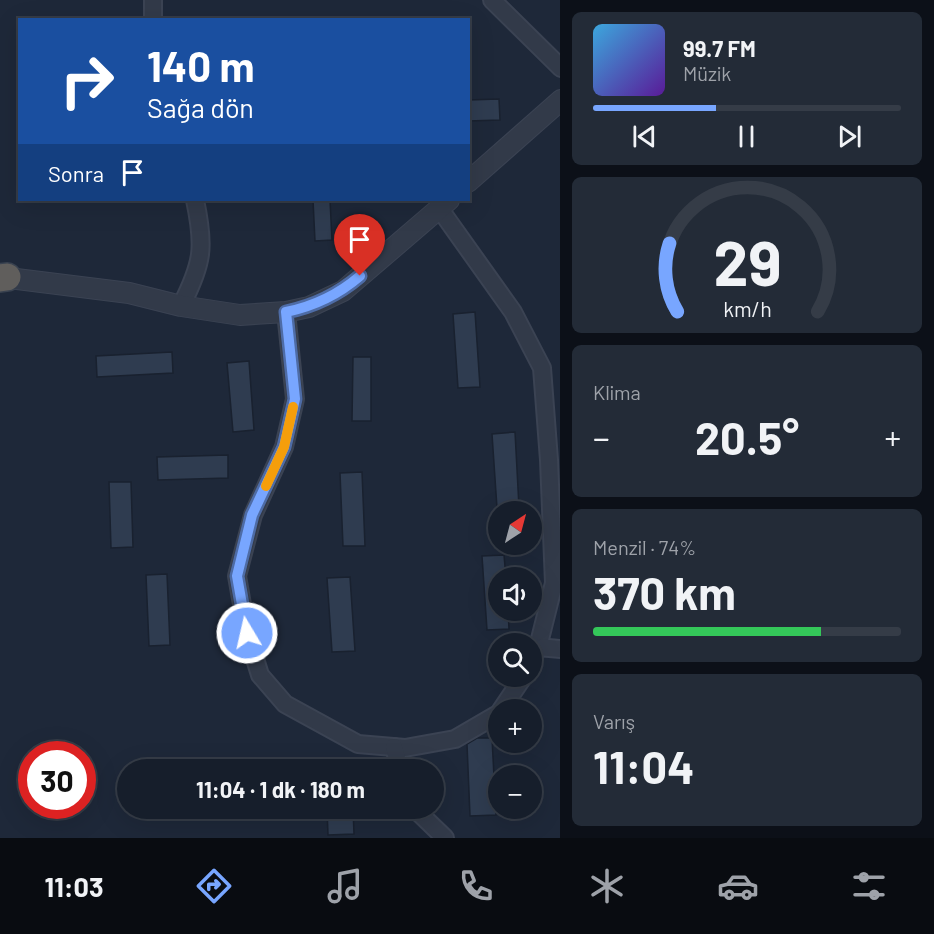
<!DOCTYPE html>
<html lang="tr">
<head>
<meta charset="utf-8">
<style>
  :root { --surface:#161e2b; --page:#232b37; --text:#f1f3f6; --muted:#9ea2a9; --line:#353c47; --accent:#78a6ff }
  body { margin:0; font-family:Barlow,sans-serif; background:var(--page); color:var(--text); height:100vh; display:flex; flex-direction:column; font-size:22px; white-space:nowrap }
  * { box-sizing:border-box; margin:0 }
  p { font-size:20px; color:var(--muted) }
  .icon { flex:none; width:33px; height:33px; fill:none; stroke:currentColor; stroke-width:2; stroke-linecap:round; stroke-linejoin:round }
  .map { position:relative; flex:1; overflow:hidden }
  .panel { display:flex; flex-direction:column; gap:12px; padding:12px; background:#0c1018; width:374px }
  .panel>* { flex:none }
  .hud { position:absolute; left:18px; top:18px; width:452px; height:183px; border-radius:0px; box-shadow:0 6px 24px #0002,0 0 0 2px var(--line); background:#1a4fa0; color:#fff; overflow:hidden }
  .needle { width:39px; rotate:36deg }
  .buttons { position:absolute; left:488px; top:501px; display:grid; gap:12px }
  .buttons a { display:grid; place-items:center; width:54px; height:54px; border-radius:50%; background:var(--surface); box-shadow:0 6px 24px #0002,0 0 0 2px var(--line); font-size:30px }
  .speed { position:absolute; left:18px; top:741px; display:flex; gap:12px; font-size:30px; font-weight:700; text-align:center }
  .speed>* { display:grid; place-content:center; width:78px; height:78px; border-radius:50%; background:var(--surface); box-shadow:0 6px 24px #0002,0 0 0 2px var(--line); line-height:1 }
  .speed .limit { border:9px solid #d22; background:#fff; color:#111 }
  .pin { position:absolute; display:grid; place-items:center; width:51px; height:51px; color:#fff; margin:-62px -26px; border-radius:50% 50% 50% 0; rotate:-45deg; box-shadow:0 0 6px #0007 }
  .pin .icon { rotate:45deg }
  .me { position:absolute; width:66px; margin:-33px; rotate:351deg; stroke-linejoin:round; filter:drop-shadow(0 0 4px #0008) }
  .turn { display:flex; align-items:center; gap:21px; height:126px; padding:0 30px; font-size:27px }
  .turn .icon { width:78px; height:78px; stroke-width:2.5 }
  .turn b { display:block; font-size:42px; line-height:51px }
  .then { display:flex; align-items:center; height:57px; padding:0 30px; background:#0003; gap:12px; font-size:22px }
  .big { font-size:45px; font-weight:700; line-height:1.1 }
  .panel .tile { flex:1; display:flex; flex-direction:column; justify-content:center; gap:9px; min-width:0; padding:0 21px; border-radius:9px; background:var(--page) }
  .panel .dial { align-items:center; gap:0 }
  .dial svg { height:156px; overflow:visible; fill:none; stroke:var(--line); stroke-width:7; stroke-linecap:round; text-anchor:middle }
  .dial text { fill:var(--text); stroke:none }
  .song { display:flex; align-items:center; gap:18px }
  .cover { width:72px; height:72px; border-radius:9px; background:linear-gradient(135deg,hsl(200 70% 55%),hsl(270 70% 35%)) }
  .played { height:6px; border-radius:3px; background:linear-gradient(90deg,var(--accent) 40%,var(--line) 40%) }
  .keys { display:flex; justify-content:space-around; direction:ltr }
  .heat { display:flex; justify-content:space-between; align-items:center; font-size:33px; direction:ltr }
  .charge { height:9px; border-radius:4px; background:linear-gradient(90deg,#34c759 74%,var(--line) 0) }
  .trip { position:absolute; left:117px; top:759px; width:327px; height:60px; border-radius:30px; background:var(--surface); box-shadow:0 6px 24px #0002,0 0 0 2px var(--line); font-weight:700; line-height:60px; text-align:center }
  .tab-bar { display:flex; height:96px; justify-content:space-around; align-items:center; background:#090c11; color:var(--muted) }
  .tab-bar .icon { width:42px; height:42px }
  .tab-bar .selected { color:var(--accent) }
  .tab-bar b { font-size:27px; color:var(--text) }
  main { display:flex; flex:1; min-height:0 }
  .map>svg:first-child { display:block }
  .building { fill:#2f3c50; stroke:#19212f; stroke-width:1.5 }
  .lines { fill:none; stroke-linecap:round; stroke-linejoin:round }
  .minor-casing { stroke:#3b4353; stroke-width:20 }
  .tertiary-casing { stroke:#3b4353; stroke-width:22 }
  .trunk-casing { stroke:#394250; stroke-width:30 }
  .minor { stroke:#323a49; stroke-width:16 }
  .tertiary { stroke:#323a49; stroke-width:20 }
  .trunk { stroke:#605e5c; stroke-width:27 }
  .route-casing { stroke:#4e6ca6; stroke-width:15 }
  .route { stroke:#78a6ff; stroke-width:10 }
  .slow { stroke:#f59e0b; stroke-width:10 }
</style>
</head>
<body>
<main>
<div class="map">
<svg width="561" height="838" viewBox="0 0 561 838">
  <rect width="100%" height="100%" fill="#1e2839"/>
  <g class="building">
    <polygon points="499,99 500,120 468,121 468,100"/>
    <polygon points="313,200 330,200 332,240 315,241"/>
    <polygon points="475,312 480,387 458,388 453,314"/>
    <polygon points="172,352 173,373 97,377 96,356"/>
    <polygon points="353,357 371,357 371,421 352,421"/>
    <polygon points="249,361 254,430 233,432 227,363"/>
    <polygon points="515,432 519,507 497,508 492,434"/>
    <polygon points="228,455 228,478 158,480 157,457"/>
    <polygon points="362,472 365,546 343,546 340,473"/>
    <polygon points="109,482 131,482 133,547 111,548"/>
    <polygon points="504,555 506,578 498,578 498,610 508,610 509,629 487,630 482,556"/>
    <polygon points="167,574 170,645 149,646 146,575"/>
    <polygon points="350,577 355,651 332,652 327,578"/>
    <polygon points="477,738 492,738 496,815 470,816 467,744"/>
    <polygon points="327,808 353,808 354,834 328,835"/>
  </g>
  <g class="lines">
    <defs>
      <g id="minor">
        <polyline points="153,0 153,20"/>
        <polyline points="492,0 561,68"/>
        <polyline points="439,208 513,312 542,368 549,460 554,583 538,647 531,662"/>
        <path d="M181,306C203,263 205,247 195,200"/>
        <polyline points="286,312 295,399 284,447 253,515 237,576 247,633 260,675 285,704 358,744 405,748 455,739 498,714"/>
        <polyline points="538,647 561,649"/>
        <polyline points="501,710 524,676"/>
        <polyline points="394,747 400,770"/>
        <polyline points="414,808 445,838"/>
      </g>
      <g id="tertiary">
        <polyline points="468,182 561,100"/>
        <polyline points="0,277 129,293 181,306 240,315 286,312 309,307 343,291 449,200"/>
      </g>
      <polyline id="trunk" points="0,278 7,277"/>
    </defs>
    <use href="#minor" class="minor-casing"/>
    <use href="#tertiary" class="tertiary-casing"/>
    <use href="#trunk" class="trunk-casing"/>
    <use href="#minor" class="minor"/>
    <use href="#tertiary" class="tertiary"/>
    <use href="#trunk" class="trunk"/>
  </g>
  <g class="lines">
    <defs>
      <path id="route" d="M247,633L237,576L252,515L284,447L295,399L286,312C315,306 338,295 360,276"/>
    </defs>
    <use href="#route" class="route-casing"/>
    <use href="#route" class="route"/>
    <polyline class="slow" points="266,486 284,447 293,407"/>
  </g>
</svg>
<div class="buttons">
<a><svg class="needle" viewBox="-14 -14 28 28"><path d="M0-13l5 13h-10z" fill="#e53935"/><path d="M0 13l5-13h-10z" fill="#9ea2a9"/></svg></a>
<a><svg class="icon" aria-label="sound" viewBox="0 0 24 24"><path d="M4 9h4l5-4v14l-5-4H4zM17 9q2 3 0 6"/></svg></a>
<a><svg class="icon" aria-label="search" viewBox="0 0 24 24"><circle cx="10" cy="10" r="6"/><path d="M15 15l6 6"/></svg></a>
<a>+</a>
<a>−</a>
</div>
<div class="speed"><div class="limit">30</div></div>
<div class="pin" style="left:360px;top:276px;background:#d93025"><svg class="icon" aria-label="arrive" viewBox="0 0 24 24"><path d="M6 21V4h12l-3 4 3 4H6"/></svg></div>
<svg class="me" style="left:247px;top:633px" viewBox="-20 -20 40 40"><circle r="17" fill="#78a6ff" stroke="#fff" stroke-width="3"/><path d="M0-11L8 9 0 5-8 9z" fill="#fff"/></svg>
<div class="trip">11:04 · 1 dk · 180 m</div>
<div class="hud">
<div class="turn"><svg class="icon" aria-label="right" viewBox="0 0 24 24"><path d="M7 20v-9h11M14 6l5 5-5 5"/></svg><div><b>140 m</b>Sağa dön</div></div>
<div class="then">Sonra<svg class="icon" aria-label="arrive" viewBox="0 0 24 24"><path d="M6 21V4h12l-3 4 3 4H6"/></svg></div>
</div>
</div>
<section class="panel">
<div class="tile">
<div class="song"><i class="cover"></i><div><b>99.7 FM</b><p>Müzik</p></div></div>
<div class="played"></div>
<div class="keys"><svg class="icon" aria-label="previous" viewBox="0 0 24 24"><path d="M18 5L8 12l10 7zM5 5v14"/></svg><svg class="icon" aria-label="pause" viewBox="0 0 24 24"><path d="M8 5v14M16 5v14"/></svg><svg class="icon" aria-label="next" viewBox="0 0 24 24"><path d="M6 5l10 7-10 7zM19 5v14"/></svg></div>
</div>
<div class="tile dial"><svg viewBox="0 0 100 80">
<path d="M14 69A42 42 0 1 1 86 69"/>
<path d="M14 69A42 42 0 0 1 10 34" stroke="#78a6ff"/>
<text x="50" y="56" font-size="32" font-weight="700">29</text>
<text x="50" y="72" font-size="11">km/h</text>
</svg></div>
<div class="tile"><p>Klima</p>
<div class="heat"><a>−</a><b class="big">20.5°</b><a>+</a></div>
</div>
<div class="tile"><p>Menzil · 74%</p><b class="big">370 km</b><div class="charge"></div></div>
<div class="tile"><p>Varış</p><b class="big">11:04</b></div>
</section>
</main>
<nav class="tab-bar">
<b>11:03</b>
<svg class="icon selected" aria-label="directions" viewBox="0 0 24 24"><path d="M12 3l9 9-9 9-9-9zM9 14v-3h6M13 9l2 2-2 2"/></svg>
<svg class="icon" aria-label="music" viewBox="0 0 24 24"><path d="M9 18V5l10-2v13"/><circle cx="6" cy="18" r="3"/><circle cx="16" cy="16" r="3"/></svg>
<svg class="icon" aria-label="phone" viewBox="0 0 24 24"><path d="M5 4h4l2 5-3 2q2 4 5 5l2-3 5 2v4C11 20 4 13 5 4z"/></svg>
<svg class="icon" aria-label="climate" viewBox="0 0 24 24"><path d="M12 3v18M4 7l16 10M4 17L20 7"/></svg>
<svg class="icon" aria-label="car" viewBox="0 0 24 24"><path d="M5 17H2v-5l4-1 3-4h7l3 4 3 1v5h-3M9 17h6M6 11h13"/><circle cx="7" cy="17" r="2"/><circle cx="17" cy="17" r="2"/></svg>
<svg class="icon" aria-label="filters" viewBox="0 0 24 24"><path d="M4 7h16M4 17h16"/><circle cx="9" cy="7" r="2"/><circle cx="15" cy="17" r="2"/></svg>
</nav>
</body>
</html>
